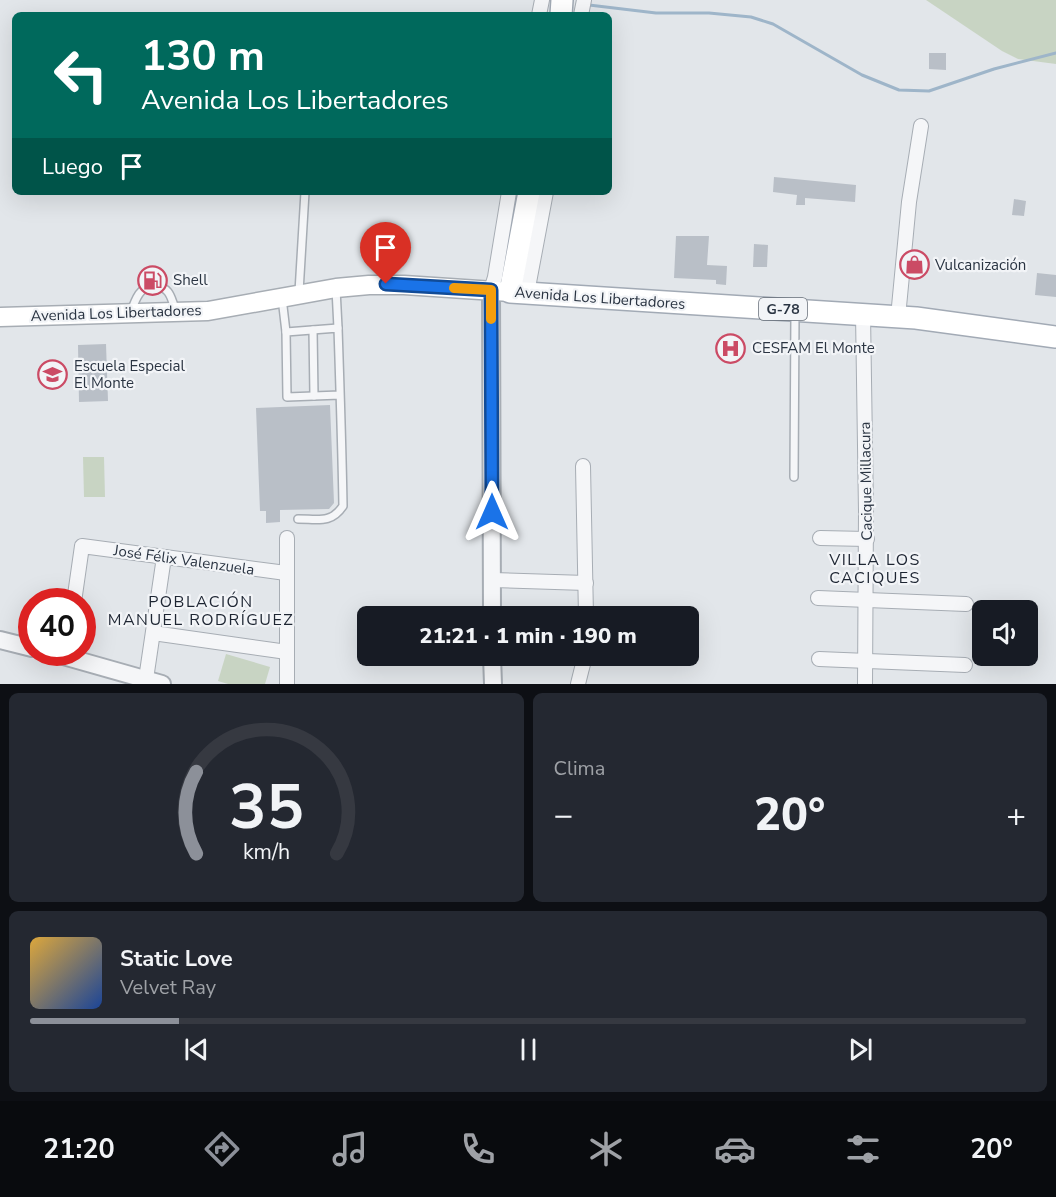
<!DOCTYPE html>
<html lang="es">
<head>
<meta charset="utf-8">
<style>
  :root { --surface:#171b24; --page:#242831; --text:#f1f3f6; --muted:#9ea1a6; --line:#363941; --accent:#8c9099 }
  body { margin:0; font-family:"Nunito Sans",sans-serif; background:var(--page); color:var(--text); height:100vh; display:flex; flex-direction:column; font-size:22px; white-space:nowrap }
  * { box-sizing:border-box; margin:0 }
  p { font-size:20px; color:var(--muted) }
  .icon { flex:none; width:33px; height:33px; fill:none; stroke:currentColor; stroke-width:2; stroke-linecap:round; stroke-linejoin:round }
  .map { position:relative; height:684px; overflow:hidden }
  .details { display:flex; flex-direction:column; gap:9px; padding:9px; background:#0d0f14; flex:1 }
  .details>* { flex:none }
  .banner { position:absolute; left:12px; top:12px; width:600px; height:183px; border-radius:9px; box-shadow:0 6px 24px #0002; background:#00695c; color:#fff; overflow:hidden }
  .buttons { position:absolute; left:972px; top:600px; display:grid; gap:12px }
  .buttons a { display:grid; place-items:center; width:66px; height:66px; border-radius:9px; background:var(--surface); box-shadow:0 6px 24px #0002; font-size:30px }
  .speed { position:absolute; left:18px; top:588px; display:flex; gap:12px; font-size:30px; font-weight:700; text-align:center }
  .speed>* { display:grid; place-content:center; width:78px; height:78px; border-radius:50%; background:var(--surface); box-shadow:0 6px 24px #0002; line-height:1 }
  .speed .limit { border:9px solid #d22; background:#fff; color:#111 }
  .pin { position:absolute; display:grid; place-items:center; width:51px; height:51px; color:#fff; margin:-62px -26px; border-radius:50% 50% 50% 0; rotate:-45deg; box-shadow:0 0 6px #0007 }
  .pin .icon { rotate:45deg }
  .me { position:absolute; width:66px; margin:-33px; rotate:0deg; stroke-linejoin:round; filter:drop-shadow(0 0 4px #0008) }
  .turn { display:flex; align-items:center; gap:21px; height:126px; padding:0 30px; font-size:27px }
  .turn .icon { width:78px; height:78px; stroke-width:2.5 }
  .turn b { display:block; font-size:42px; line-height:51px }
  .then { display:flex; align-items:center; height:57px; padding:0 30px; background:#0003; gap:12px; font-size:22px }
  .big { font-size:45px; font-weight:800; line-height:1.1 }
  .details .card { flex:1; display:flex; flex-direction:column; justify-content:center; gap:9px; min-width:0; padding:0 21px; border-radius:9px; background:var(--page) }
  .details .dial { align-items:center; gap:0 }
  .dial svg { height:156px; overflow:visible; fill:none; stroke:var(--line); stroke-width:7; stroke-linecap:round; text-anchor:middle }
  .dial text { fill:var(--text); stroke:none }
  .song { display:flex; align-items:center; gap:18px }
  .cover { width:72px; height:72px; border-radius:9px; background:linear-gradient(135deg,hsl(40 70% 55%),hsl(220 70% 35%)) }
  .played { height:6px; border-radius:3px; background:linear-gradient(90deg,var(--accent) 15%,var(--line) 15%) }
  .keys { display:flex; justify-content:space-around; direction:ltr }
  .heat { display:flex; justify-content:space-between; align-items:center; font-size:33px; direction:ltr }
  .details .tiles { flex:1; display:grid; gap:9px; grid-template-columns:1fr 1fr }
  .card:last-child { grid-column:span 2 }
  .trip { position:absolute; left:357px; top:606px; width:342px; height:60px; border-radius:9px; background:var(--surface); box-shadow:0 6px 24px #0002; font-weight:800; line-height:60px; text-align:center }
  .tabs { display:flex; height:96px; justify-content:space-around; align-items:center; background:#090b0e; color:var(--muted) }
  .tabs .icon { width:42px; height:42px }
  .tabs .current { color:var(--accent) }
  .tabs b { font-size:27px; color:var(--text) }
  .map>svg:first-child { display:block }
  .green { fill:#c8d4c3 }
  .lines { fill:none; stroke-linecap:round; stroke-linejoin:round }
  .stream { stroke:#9eb5c9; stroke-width:3 }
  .building { fill:#b9bfc7 }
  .service-casing { stroke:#a7adb4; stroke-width:10 }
  .minor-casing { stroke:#a7adb4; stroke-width:16 }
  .tertiary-casing { stroke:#a7adb4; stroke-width:20 }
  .secondary-casing { stroke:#a7adb4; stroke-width:21 }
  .primary-casing { stroke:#a2aab5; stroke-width:24 }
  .service { stroke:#f5f6f8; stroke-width:7 }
  .minor { stroke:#f5f6f8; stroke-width:14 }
  .tertiary { stroke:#f5f6f8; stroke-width:16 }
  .secondary { stroke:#fff; stroke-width:18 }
  .primary { stroke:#fff; stroke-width:21 }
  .route-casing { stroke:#114b97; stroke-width:15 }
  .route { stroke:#1a73e8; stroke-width:10 }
  .slow { stroke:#f59e0b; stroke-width:10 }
  .labels { text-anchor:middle; stroke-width:4.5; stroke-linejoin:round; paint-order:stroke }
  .shield { fill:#f2f4f7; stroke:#666e78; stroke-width:1.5 }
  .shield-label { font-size:14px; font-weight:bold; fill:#2a3442 }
  .poi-label { font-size:15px; fill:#2a3442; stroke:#f2f4f7; text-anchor:start }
  .street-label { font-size:15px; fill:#2a3442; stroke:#f2f4f7 }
  .neighbourhood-label { font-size:16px; letter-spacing:1.5px; fill:#1d2532; stroke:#f2f4f7 }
</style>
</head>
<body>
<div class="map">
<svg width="1056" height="684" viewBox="0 0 1056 684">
  <rect width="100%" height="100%" fill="#e2e6ea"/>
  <g class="green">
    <polygon points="926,0 1056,0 1056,64 1018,59 1002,51"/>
    <polygon points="83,457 104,457 105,497 84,497"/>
    <polygon points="226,654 270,667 265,684 228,684 218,681"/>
  </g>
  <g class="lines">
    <polyline class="stream" points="589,5 656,13 709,13 751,17 773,24 862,75 899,90 929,91 994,69 1056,53"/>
  </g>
  <g class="building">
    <polygon points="929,53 946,53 946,70 929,69"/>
    <polygon points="774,177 856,185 855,202 805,198 805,205 796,205 797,195 773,192"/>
    <polygon points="1014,199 1026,201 1024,216 1012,215"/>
    <polygon points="676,236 709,236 707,265 727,266 726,285 716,284 716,280 674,278"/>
    <polygon points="754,244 768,245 767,267 753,267"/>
    <polygon points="1037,273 1056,275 1056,297 1035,295"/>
    <polygon points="106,344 108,401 79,402 78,345"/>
    <polygon points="330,405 334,503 329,509 280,510 280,522 266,523 266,511 260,511 256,408"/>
  </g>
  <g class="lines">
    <defs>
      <g id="service">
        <polyline points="336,289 338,328"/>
        <polyline points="299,292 305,192"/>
        <polyline points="282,298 286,332"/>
        <path d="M131,312C133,306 135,300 139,294C145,285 161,283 168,292C172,297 173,305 176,310"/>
        <polyline points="313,330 314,396"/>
        <polyline points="794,477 795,313"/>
        <path d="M298,519C318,519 331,524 343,506C342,447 340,387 338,328L286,332L287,397L340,395"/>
      </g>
      <g id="minor">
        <polyline points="539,15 542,0"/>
        <polyline points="581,15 584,0"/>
        <polyline points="491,290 495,277 509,192"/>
        <polyline points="527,293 546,192"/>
        <polyline points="863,314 866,511 865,684"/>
        <polyline points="898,317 909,202 921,126"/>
        <polyline points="583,466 586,616"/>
        <polyline points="287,538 287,684"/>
        <polyline points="820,538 867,539"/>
        <polyline points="492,580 586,583"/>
        <polyline points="818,598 966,604"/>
        <polyline points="74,602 82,546 286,573"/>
        <polyline points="153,633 287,652"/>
        <polyline points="819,659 965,665"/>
        <polyline points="146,679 164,557"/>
        <polyline points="578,684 585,656"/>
      </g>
      <g id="tertiary">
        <polyline points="491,290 492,616"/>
        <polyline points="0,640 32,648"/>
        <polyline points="49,652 162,684"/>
        <polyline points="492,656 493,684"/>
      </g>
      <polyline id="secondary" points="0,317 208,311 336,288 369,285 404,285 510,292"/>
      <g id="primary">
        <polyline points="561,15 562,0"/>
        <polyline points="529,192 510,292 916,318 1056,337"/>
      </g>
    </defs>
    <use href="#service" class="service-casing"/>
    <use href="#minor" class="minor-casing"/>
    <use href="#tertiary" class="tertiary-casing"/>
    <use href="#secondary" class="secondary-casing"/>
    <use href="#primary" class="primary-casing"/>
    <use href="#service" class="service"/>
    <use href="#minor" class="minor"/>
    <use href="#tertiary" class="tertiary"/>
    <use href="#secondary" class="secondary"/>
    <use href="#primary" class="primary"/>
  </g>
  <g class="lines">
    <defs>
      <polyline id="route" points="386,284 491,290 492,512"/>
    </defs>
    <use href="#route" class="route-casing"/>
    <use href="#route" class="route"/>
    <polyline class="slow" points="454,288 491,290 491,319"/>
  </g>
  <defs>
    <symbol id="shop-ring" viewBox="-11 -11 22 22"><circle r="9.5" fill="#f2f4f7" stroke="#cb4b65" stroke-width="1.5"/><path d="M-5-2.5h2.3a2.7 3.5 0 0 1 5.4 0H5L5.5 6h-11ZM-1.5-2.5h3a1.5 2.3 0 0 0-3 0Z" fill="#cb4b65"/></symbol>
    <symbol id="fuel-ring" viewBox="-11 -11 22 22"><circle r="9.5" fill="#f2f4f7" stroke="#cb4b65" stroke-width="1.5"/><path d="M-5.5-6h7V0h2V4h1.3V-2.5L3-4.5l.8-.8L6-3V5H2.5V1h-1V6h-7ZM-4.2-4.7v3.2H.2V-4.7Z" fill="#cb4b65"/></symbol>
    <symbol id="hospital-ring" viewBox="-11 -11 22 22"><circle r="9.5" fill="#f2f4f7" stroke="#cb4b65" stroke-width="1.5"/><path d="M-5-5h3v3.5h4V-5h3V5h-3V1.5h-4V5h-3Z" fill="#cb4b65"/></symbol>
    <symbol id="school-ring" viewBox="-11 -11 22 22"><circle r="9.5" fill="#f2f4f7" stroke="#cb4b65" stroke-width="1.5"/><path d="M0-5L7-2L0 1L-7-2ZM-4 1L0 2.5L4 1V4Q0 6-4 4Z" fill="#cb4b65"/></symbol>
  </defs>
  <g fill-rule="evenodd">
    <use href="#shop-ring" x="898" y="248" width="33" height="33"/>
    <use href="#fuel-ring" x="136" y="264" width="33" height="33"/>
    <use href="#hospital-ring" x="714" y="332" width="33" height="33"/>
    <use href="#school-ring" x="36" y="358" width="33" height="33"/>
  </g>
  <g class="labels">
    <rect class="shield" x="759" y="298" width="48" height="22" rx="4.5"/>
    <g class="shield-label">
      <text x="783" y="314">G-78</text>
    </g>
    <g class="poi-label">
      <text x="935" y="270">Vulcanización</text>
      <text x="173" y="285">Shell</text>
      <text x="752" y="353">CESFAM El Monte</text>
      <text x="74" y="371">Escuela Especial<tspan x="74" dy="17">El Monte</tspan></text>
    </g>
    <g class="street-label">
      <text transform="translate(600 298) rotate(4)" y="5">Avenida Los Libertadores</text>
      <text transform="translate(116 313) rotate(-2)" y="5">Avenida Los Libertadores</text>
      <text transform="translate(866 481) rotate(-91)" y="5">Cacique Millacura</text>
      <text transform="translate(184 560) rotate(8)" y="5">José Félix Valenzuela</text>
    </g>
    <g class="neighbourhood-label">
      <text x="875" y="565">VILLA LOS<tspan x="875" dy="18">CACIQUES</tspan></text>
      <text x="201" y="607">POBLACIÓN<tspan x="201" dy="18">MANUEL RODRÍGUEZ</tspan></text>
    </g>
  </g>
</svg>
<div class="buttons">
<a><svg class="icon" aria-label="sound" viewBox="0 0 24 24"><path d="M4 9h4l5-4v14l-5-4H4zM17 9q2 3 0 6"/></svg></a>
</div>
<div class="speed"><div class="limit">40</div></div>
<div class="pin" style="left:386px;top:284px;background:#d93025"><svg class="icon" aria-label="arrive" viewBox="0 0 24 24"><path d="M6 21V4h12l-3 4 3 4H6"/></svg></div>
<svg class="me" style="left:492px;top:512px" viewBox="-20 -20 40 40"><path d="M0-17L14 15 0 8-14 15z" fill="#1a73e8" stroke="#fff" stroke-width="4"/></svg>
<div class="trip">21:21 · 1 min · 190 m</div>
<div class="banner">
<div class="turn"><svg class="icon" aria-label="left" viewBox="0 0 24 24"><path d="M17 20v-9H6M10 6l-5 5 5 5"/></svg><div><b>130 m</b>Avenida Los Libertadores</div></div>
<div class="then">Luego<svg class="icon" aria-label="arrive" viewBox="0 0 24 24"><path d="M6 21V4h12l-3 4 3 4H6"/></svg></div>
</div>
</div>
<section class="details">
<div class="tiles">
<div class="card dial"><svg viewBox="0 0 100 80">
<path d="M14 69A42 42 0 1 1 86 69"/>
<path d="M14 69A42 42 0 0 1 14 27" stroke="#8c9099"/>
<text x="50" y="56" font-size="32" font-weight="700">35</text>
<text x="50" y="72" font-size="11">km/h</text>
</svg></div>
<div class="card"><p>Clima</p>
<div class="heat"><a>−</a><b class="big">20°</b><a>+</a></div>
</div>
<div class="card">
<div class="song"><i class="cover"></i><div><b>Static Love</b><p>Velvet Ray</p></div></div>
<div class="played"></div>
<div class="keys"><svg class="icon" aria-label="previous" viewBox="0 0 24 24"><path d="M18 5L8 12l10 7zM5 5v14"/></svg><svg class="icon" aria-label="pause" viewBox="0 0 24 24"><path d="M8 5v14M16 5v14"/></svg><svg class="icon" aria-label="next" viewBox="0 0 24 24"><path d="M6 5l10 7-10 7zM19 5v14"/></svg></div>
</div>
</div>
</section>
<nav class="tabs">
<b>21:20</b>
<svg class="icon current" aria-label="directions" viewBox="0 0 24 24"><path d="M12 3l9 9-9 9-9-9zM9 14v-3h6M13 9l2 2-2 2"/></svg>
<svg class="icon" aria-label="music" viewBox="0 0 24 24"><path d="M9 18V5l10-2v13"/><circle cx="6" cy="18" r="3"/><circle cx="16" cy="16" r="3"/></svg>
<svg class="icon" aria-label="phone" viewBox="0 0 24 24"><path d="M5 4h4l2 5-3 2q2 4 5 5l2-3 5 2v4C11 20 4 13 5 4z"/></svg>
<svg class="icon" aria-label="climate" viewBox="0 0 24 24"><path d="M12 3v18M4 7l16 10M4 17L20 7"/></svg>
<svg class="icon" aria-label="car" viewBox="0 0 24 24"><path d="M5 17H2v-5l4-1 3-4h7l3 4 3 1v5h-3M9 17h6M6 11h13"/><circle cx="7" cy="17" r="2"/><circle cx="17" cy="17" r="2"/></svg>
<svg class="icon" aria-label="filters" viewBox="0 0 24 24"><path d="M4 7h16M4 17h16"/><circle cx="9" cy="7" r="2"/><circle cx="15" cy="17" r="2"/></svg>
<b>20°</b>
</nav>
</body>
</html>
